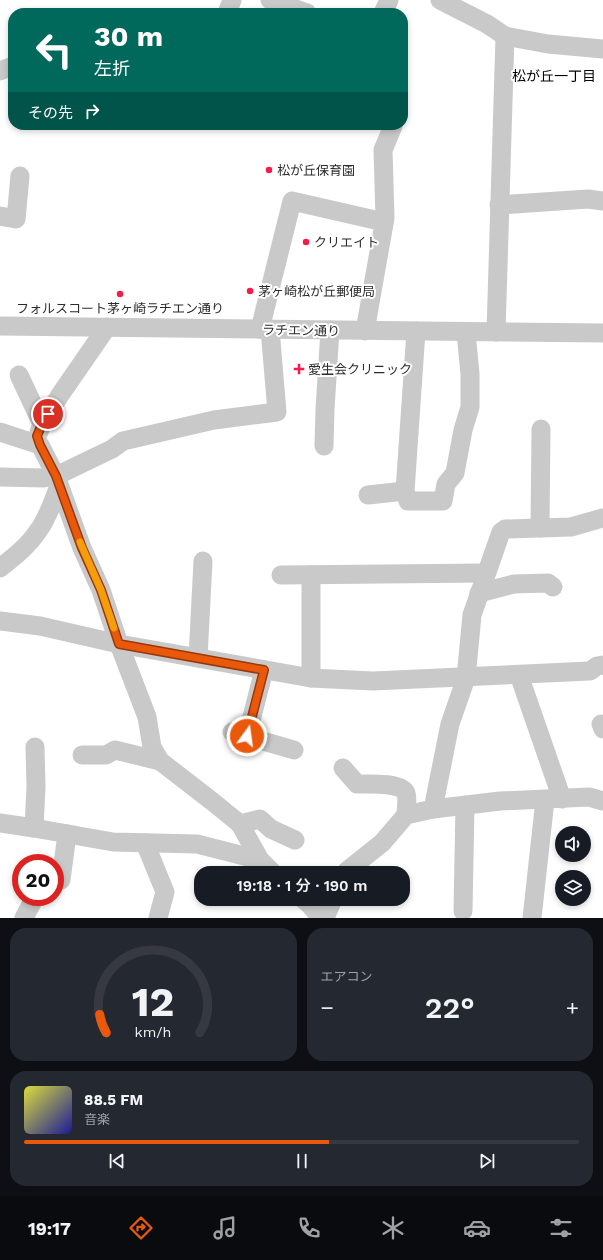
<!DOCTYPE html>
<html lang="ja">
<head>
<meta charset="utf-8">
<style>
  :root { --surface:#171b24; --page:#242831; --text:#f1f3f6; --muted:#9ea1a6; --line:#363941; --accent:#ea580c }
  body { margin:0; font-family:"Work Sans","Noto Sans JP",sans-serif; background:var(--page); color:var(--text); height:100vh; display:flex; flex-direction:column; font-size:15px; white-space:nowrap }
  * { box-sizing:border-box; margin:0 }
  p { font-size:13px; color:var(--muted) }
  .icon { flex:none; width:22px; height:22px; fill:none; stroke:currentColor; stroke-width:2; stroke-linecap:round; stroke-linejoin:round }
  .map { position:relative; height:918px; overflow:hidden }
  .details { display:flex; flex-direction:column; gap:10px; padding:10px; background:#0d0f14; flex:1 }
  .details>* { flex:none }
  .guide { position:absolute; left:8px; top:8px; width:400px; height:122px; border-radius:16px; box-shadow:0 2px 6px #0003; background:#00695c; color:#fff; overflow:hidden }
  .fabs { position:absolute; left:555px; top:826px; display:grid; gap:8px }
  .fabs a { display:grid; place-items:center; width:36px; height:36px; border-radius:50%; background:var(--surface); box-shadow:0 2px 6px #0003; font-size:20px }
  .speed { position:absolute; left:12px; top:854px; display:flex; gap:8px; font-size:20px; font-weight:700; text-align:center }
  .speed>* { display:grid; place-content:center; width:52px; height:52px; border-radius:50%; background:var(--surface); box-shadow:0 2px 6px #0003; line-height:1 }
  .speed .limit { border:6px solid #d22; background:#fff; color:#111 }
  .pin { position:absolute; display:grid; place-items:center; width:34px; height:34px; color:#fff; margin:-17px; border:2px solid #fff; border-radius:50%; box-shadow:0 1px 4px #0007 }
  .me { position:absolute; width:44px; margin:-22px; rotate:14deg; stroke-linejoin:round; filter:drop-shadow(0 0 3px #0008) }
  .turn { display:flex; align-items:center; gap:14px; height:84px; padding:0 20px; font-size:18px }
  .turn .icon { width:52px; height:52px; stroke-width:2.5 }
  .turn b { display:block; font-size:28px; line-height:34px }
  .then { display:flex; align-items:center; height:38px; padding:0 20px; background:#0003; gap:8px; font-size:15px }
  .big { font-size:30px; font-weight:600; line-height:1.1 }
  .details .widget { flex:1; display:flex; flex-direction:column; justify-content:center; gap:6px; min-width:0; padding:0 14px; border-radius:16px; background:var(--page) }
  .details .dial { align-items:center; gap:0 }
  .dial svg { height:104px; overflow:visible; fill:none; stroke:var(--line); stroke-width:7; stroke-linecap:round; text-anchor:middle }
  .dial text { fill:var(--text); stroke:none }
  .song { display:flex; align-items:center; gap:12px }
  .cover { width:48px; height:48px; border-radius:6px; background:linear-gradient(135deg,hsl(60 70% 55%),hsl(240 70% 35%)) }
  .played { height:4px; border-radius:2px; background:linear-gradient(90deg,var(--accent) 55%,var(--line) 55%) }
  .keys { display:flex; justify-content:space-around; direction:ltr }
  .heat { display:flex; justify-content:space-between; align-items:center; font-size:22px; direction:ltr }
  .details .tiles { flex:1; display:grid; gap:10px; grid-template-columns:1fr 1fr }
  .widget:last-child { grid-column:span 2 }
  .trip { position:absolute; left:194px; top:866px; width:216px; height:40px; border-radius:16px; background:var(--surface); box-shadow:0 2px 6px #0003; font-weight:600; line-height:40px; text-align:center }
  .menu { display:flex; height:64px; justify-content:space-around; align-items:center; background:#090b0e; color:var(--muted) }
  .menu .icon { width:28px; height:28px }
  .menu .selected { color:var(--accent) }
  .menu b { font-size:18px; color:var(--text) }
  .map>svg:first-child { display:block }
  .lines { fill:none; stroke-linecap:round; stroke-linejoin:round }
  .minor { stroke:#c9c9c9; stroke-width:19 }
  .route-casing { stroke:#983908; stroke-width:10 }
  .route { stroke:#ea580c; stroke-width:7 }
  .slow { stroke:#f59e0b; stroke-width:7 }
  .poi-dot { fill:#f61b4a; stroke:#fff; stroke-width:1.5 }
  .labels { text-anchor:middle; stroke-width:4; stroke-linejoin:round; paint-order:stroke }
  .poi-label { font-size:13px; fill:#2c2c2c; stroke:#fff; text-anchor:start }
  .street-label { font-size:13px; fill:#2c2c2c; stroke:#fff }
  .neighbourhood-label { font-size:14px; fill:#000; stroke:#fff }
</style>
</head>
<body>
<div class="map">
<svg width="603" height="918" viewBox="0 0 603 918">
  <rect width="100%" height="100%" fill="#fff"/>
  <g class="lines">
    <g class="minor">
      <polyline points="270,0 307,13"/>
      <polyline points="440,0 487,24 505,36 548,44 603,49"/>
      <polyline points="227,13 232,0"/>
      <polyline points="383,13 389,0"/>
      <polyline points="0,71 13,66"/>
      <polyline points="499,205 588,199 603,201"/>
      <polyline points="0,216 16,219 20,176"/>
      <polyline points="0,326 603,333"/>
      <polyline points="260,329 292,201 384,222"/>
      <polyline points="365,331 385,218 383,150 393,126 390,125"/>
      <polyline points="416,331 405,491 408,501 443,501 446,484 455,473 463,430 470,407 470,374 466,332"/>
      <polyline points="496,332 505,36"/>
      <polyline points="19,375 42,424 39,432"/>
      <polyline points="42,424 60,395 107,327"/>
      <polyline points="0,432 40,445 56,476 82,548 101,590 119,644 147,717 152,747 160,761 213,802 240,824 260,860"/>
      <polyline points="324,446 325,409 330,330"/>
      <polyline points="0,477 44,478 56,476 112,449 123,441 214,420 277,412 270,329"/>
      <polyline points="368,495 405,491"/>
      <polyline points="540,528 541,429"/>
      <path d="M0,568C14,557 28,546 38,531C48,518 53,501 59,486"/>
      <polyline points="281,575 486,573"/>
      <polyline points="311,575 311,678"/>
      <polyline points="479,593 514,584 548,583 553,587"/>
      <polyline points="0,621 40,626 119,644 311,678 373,681 590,671 597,666 603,665"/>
      <polyline points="198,658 203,561"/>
      <polyline points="519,675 562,799"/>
      <polyline points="601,724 603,729"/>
      <polyline points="232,732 294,750"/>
      <polyline points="247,736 264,670"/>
      <polyline points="82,755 106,755 115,750 160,761"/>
      <path d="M343,768L357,784C367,784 402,782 406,793C408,799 406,809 406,815"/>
      <polyline points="433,809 450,724 466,678 472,615 501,532 505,529 571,527 603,518"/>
      <polyline points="0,823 34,828 113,842 197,844 260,860 273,873"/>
      <polyline points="240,824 260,819 271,829 295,840"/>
      <polyline points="34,828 36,787 35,747"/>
      <polyline points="145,843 165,892 158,918"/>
      <polyline points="345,873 348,870 382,843 406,815 433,809 500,801 589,797 603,801"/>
      <polyline points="55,879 61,880 67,834"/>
      <polyline points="303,899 310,905 321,918"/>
      <polyline points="463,911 465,805"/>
      <polyline points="24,918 35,897"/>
      <polyline points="325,918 333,899"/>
      <polyline points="532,918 545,800"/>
    </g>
  </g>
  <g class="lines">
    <defs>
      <polyline id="route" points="48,414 42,424 37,436 40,445 56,476 82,548 101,590 119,644 264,670 247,736"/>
    </defs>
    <use href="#route" class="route-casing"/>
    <use href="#route" class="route"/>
    <polyline class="slow" points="80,542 101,590 114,628"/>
  </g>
  <g class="poi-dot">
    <circle cx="269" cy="170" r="4"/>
    <circle cx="306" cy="242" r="4"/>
    <circle cx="250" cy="291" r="4"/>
    <circle cx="120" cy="294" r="4"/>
    <path d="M297 363h4v4h4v4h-4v4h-4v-4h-4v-4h4z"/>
  </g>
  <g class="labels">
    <g class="poi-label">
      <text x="277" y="175">松が丘保育園</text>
      <text x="314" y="247">クリエイト</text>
      <text x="258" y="296">茅ヶ崎松が丘郵便局</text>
      <text x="120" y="313" text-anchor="middle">フォルスコート茅ヶ崎ラチエン通り</text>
      <text x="308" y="374">愛生会クリニック</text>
    </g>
    <g class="street-label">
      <text transform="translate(301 330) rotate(1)" y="5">ラチエン通り</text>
    </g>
    <g class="neighbourhood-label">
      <text x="554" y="81">松が丘一丁目</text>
    </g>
  </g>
</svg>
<div class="fabs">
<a><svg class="icon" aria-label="sound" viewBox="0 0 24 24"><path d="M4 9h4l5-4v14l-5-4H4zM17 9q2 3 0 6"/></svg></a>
<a><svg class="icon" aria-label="layers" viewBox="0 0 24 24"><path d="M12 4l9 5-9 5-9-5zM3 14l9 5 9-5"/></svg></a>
</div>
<div class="speed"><div class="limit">20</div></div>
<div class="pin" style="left:48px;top:414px;background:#d93025"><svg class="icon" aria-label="arrive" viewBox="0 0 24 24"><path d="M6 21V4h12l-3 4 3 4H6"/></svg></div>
<svg class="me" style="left:247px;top:736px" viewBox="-20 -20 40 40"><circle r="17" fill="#ea580c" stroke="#fff" stroke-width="3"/><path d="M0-11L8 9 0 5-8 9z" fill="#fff"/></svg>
<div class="trip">19:18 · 1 分 · 190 m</div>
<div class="guide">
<div class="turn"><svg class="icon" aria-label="left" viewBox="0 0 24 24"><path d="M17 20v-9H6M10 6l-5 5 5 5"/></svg><div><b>30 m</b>左折</div></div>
<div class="then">その先<svg class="icon" aria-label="right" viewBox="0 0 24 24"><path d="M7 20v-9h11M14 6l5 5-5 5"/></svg></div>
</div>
</div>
<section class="details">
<div class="tiles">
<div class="widget dial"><svg viewBox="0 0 100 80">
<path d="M14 69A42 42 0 1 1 86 69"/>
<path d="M14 69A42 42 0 0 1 9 55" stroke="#ea580c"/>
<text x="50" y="56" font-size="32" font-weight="700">12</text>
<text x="50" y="72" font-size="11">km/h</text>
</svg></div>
<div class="widget"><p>エアコン</p>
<div class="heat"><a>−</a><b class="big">22°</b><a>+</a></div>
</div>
<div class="widget">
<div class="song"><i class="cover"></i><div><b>88.5 FM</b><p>音楽</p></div></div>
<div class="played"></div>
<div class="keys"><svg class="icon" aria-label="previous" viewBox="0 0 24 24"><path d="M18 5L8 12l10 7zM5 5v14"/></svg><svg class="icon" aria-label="pause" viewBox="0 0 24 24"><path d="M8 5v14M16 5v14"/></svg><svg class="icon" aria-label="next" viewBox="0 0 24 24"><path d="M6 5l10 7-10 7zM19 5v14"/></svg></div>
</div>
</div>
</section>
<nav class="menu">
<b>19:17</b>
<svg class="icon selected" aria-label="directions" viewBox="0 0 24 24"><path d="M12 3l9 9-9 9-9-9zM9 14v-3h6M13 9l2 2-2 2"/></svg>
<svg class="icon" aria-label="music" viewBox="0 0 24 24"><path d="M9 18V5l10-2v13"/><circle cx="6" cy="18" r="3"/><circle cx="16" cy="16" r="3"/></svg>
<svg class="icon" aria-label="phone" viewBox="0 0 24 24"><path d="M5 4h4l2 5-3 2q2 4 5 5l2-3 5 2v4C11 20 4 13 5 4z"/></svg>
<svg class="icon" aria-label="climate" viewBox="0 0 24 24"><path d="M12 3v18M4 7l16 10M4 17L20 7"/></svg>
<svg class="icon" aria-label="car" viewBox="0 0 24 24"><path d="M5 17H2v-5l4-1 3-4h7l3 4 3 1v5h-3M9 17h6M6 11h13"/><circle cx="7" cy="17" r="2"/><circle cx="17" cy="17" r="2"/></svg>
<svg class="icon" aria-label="filters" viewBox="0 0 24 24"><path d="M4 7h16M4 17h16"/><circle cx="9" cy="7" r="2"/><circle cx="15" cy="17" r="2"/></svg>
</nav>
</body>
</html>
